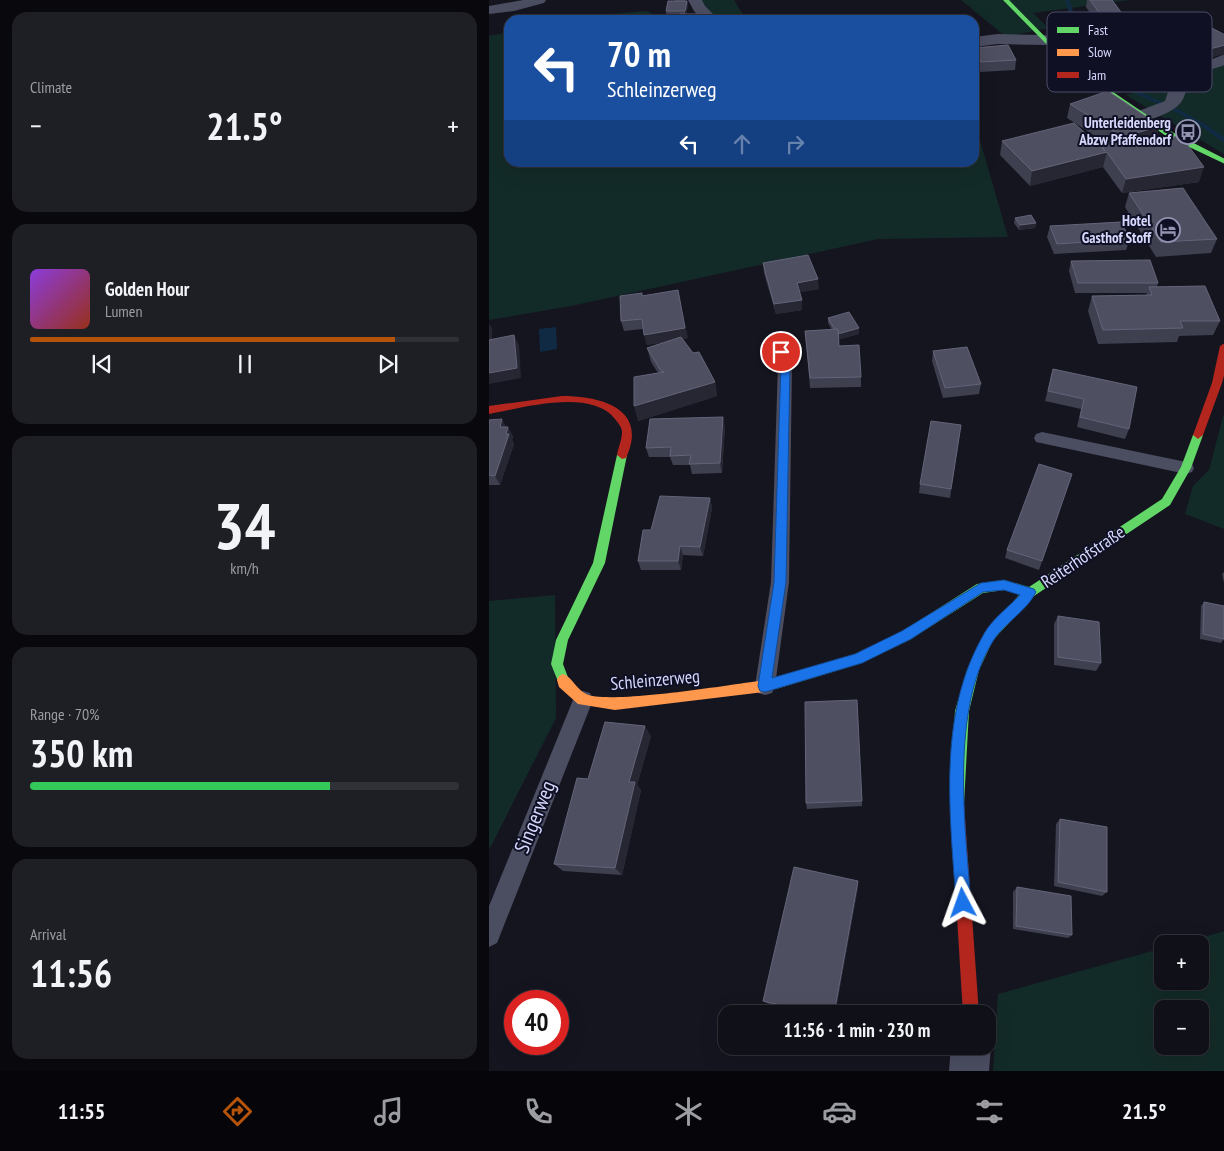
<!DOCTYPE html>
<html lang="en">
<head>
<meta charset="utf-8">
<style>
  :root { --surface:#101018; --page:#1e1e25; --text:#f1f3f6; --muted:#9c9da2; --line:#303037; --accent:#b45309 }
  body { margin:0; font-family:"PT Sans Narrow",sans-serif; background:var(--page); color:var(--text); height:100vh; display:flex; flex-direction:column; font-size:19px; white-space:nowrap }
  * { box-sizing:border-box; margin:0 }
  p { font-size:16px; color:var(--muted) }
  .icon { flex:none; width:28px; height:28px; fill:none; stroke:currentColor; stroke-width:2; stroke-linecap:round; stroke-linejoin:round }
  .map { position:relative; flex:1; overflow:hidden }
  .side { display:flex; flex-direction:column; gap:12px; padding:12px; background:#09090d; width:489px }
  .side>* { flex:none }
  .hud { position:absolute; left:15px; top:15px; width:475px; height:152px; border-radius:15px; box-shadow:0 5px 20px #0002,0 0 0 1px var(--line); background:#1a4fa0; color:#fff; overflow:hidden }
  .controls { position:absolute; left:665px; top:935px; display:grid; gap:10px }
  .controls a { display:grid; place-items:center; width:55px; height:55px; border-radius:10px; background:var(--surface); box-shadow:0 5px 20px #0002,0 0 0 1px var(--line); font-size:25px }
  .speed { position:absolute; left:15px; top:990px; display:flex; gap:10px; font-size:25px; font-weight:700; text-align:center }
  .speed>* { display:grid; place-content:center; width:65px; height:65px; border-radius:50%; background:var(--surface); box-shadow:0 5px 20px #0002,0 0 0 1px var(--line); line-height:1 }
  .speed .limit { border:8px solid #d22; background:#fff; color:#111 }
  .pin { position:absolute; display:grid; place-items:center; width:42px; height:42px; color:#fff; margin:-21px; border:2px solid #fff; border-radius:50%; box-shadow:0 1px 5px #0007 }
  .me { position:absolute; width:55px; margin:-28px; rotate:356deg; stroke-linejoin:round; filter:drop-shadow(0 0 4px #0008) }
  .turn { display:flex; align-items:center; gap:18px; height:105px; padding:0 20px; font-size:22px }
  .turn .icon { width:65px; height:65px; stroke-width:2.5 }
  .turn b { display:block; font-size:35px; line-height:42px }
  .lanes { display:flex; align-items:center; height:48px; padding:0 20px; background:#0003; justify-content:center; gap:25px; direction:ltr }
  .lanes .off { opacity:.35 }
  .big { font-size:38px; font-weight:600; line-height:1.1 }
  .side .card { flex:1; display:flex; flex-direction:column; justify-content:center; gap:8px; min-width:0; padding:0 18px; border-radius:15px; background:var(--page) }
  .side .dial { align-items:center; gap:0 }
  .dial b { font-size:65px; line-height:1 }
  .song { display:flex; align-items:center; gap:15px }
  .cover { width:60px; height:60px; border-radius:8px; background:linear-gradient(135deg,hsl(270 70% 55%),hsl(10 70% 35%)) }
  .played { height:5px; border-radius:2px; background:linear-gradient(90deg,var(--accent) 85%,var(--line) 85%) }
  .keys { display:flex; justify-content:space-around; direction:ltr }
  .heat { display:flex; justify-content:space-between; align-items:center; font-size:28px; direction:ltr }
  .charge { height:8px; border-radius:4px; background:linear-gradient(90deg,#34c759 70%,var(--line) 0) }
  .trip { position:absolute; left:229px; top:1005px; width:278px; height:50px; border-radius:15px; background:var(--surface); box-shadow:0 5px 20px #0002,0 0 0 1px var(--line); font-weight:600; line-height:50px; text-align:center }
  .tab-bar { display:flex; height:80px; justify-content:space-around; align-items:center; background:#06060a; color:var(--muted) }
  .tab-bar .icon { width:35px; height:35px }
  .tab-bar .selected { color:var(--accent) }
  .tab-bar b { font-size:22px; color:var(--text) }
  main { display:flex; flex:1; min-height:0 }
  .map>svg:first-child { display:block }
  .green { fill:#132b28; fill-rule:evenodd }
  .water { fill:#102a43 }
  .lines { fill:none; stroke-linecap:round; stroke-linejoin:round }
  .stream { fill:#102a43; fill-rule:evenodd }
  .lane { fill:#4b4d61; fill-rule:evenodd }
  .street { fill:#4b4d61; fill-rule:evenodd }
  .fast { fill:#63d668; fill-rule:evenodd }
  .slow { fill:#ff974d; fill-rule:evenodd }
  .jam { fill:#b3261e; fill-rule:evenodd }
  .wall { fill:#3e3f4f }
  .shaded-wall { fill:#272734 }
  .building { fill:#4f4f62; stroke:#64647a }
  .route { fill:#1a73e8; stroke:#114b97 }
  .labels { text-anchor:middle; stroke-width:4; stroke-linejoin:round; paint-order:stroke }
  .far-poi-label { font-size:15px; font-weight:bold; fill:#d6d8fd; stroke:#101025; text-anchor:end }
  .street-label { font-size:18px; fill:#d6d8fd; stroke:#101025 }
  .near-street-label { font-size:21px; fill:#d6d8fd; stroke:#101025 }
  .key { fill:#101025; stroke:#4b4c66; stroke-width:1 }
  .key-label { font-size:14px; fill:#d6d8fd }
</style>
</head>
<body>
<main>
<section class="side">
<div class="card"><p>Climate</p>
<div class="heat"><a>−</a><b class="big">21.5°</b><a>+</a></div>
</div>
<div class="card">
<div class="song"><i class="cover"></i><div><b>Golden Hour</b><p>Lumen</p></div></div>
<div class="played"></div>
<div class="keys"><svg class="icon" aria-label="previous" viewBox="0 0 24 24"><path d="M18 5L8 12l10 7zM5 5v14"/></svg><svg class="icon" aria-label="pause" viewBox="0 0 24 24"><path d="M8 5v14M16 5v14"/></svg><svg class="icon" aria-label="next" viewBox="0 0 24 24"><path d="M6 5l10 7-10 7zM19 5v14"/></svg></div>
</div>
<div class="card dial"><b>34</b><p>km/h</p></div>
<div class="card"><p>Range · 70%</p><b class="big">350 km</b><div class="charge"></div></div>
<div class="card"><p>Arrival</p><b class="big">11:56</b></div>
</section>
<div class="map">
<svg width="736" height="1071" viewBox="0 0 736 1071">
  <rect width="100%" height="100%" fill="#151520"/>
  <g class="green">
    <polygon points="208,0 245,0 257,20 227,20"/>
    <polygon points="472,0 641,0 544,13 559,28 517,37"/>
    <polygon points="158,11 175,20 84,20 109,15"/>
    <polygon points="20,32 20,162 485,162 486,123 519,237 389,239 82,306 0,320 0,36"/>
    <polygon points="735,64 735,154 637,95"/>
    <polygon points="735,413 735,529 696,514 704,486 720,470"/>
    <polygon points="66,595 67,718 0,850 0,601"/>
    <path d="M736,931L735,1071H504L509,994L674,948V981H711V944H688ZM674,1009H711V1046H674Z"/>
  </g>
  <polygon class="water" points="67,327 68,349 51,352 50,329"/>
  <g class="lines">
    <path class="stream" d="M576,0H580C587,14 585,26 581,41L595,57L631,83L689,109L716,124L736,138V143L712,126L685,111L627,85L591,59L577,41C580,26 582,14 576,0Z"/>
    <g class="lane">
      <polygon points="288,335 293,337 295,340 303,364 300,582 286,686 283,693 276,695 269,693 266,686 282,582 289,364 281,340 283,337"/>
      <polygon points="553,432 697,462 703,464 705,468 703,472 697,474 547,442 545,438 547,434"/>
      <polygon points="94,691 101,693 104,700 8,943 0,947 0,906 84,700 87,693"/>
    </g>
    <g class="street">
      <polygon points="34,0 57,0 55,3 25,11 0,14 0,6"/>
      <polygon points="199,0 213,0 216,6 230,20 214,20 205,11"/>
      <polygon points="509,34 556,35 561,37 564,40 561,43 556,45 509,44 485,47 485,37"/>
      <path d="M736,54V65C725,69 711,72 703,79C696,85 698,92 694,99C689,111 659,123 647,120L644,116L647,112L676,101L682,83L693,71Z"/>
      <polygon points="498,1035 502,1046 500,1071 460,1071 462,1046 498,1046"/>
    </g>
    <g class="fast">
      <polygon points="514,0 520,0 576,57 596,73 683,132 736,159 736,164 677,136 592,75 572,59"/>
      <polygon points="709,431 714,435 702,468 681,505 545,596 504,640 490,670 480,711 475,804 473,809 468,811 463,809 461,804 466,711 478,670 496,632 531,594 515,590 494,593 422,639 373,663 287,689 282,687 281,683 282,679 367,654 414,631 488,584 515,580 540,587 673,499 692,467 704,435"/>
      <polygon points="133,451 138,455 116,563 79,640 74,664 80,680 78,684 74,686 70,684 62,664 67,640 104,563 128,455"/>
    </g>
    <path class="slow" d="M74,674C83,677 88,690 97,694C119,705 245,684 276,680L287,677L292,679L293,683L292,687L276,692L126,710L89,704L70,687L68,680L70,676Z"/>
    <g class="jam">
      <polygon points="736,343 736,372 733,383 714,435 709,439 704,435 723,383 731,346"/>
      <path d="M73,396C111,396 160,408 137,458L133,459L128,455C129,448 133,440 133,432C133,427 129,423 126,419C102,388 33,408 0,414V406Z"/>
      <polygon points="468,797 473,799 475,804 490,1014 474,1014 461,804 463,799"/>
    </g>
  </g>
  <g class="wall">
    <polygon points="186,0 196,0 196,1 198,1 199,6 197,14 209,18 216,18 217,20 190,20 190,16 177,16 177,11 186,1"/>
    <polygon points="598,0 623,0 648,34 646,43 623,45 597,7"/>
    <polygon points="680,26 736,35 717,59 677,36"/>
    <polygon points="485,48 527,60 526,70 491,72 485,60"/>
    <polygon points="631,56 694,63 691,73 651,82 629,65"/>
    <polygon points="581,104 667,139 710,182 633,193 614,167 541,186 511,155 513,141 613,148 613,146 620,145 578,118"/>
    <polygon points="640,193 728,239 722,253 667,257 636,207"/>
    <polygon points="526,218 547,223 546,228 530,230 525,223"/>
    <polygon points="561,226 641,239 637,250 565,254 558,237"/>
    <polygon points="582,261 669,283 668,286 731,321 724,335 690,336 688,342 609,344 599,311 603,296 657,295 658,293 586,293 580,271"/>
    <polygon points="274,263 330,289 310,292 313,310 287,314 275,273"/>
    <polygon points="153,293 154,296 199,338 193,339 226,382 228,396 149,421 169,373 162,362 158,348 177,342 158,345 154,329 135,331 132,321"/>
    <polygon points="339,318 370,334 350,339 350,346 372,377 372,387 321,388 316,331 343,330 339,323"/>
    <polygon points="444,351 492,384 490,394 454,398 443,361"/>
    <polygon points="564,369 640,429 636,439 588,427 592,409 556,401"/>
    <polygon points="0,420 17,427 19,427 24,437 23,440 25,444 11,485 0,485"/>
    <polygon points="472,425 461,498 430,493 431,484"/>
    <polygon points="236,426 233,473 203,474 201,465 184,465 181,457 160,457 157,448"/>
    <polygon points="583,474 550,570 516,558 518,550"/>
    <polygon points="221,498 223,508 214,556 194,555 192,570 152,570 149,561 162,530"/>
    <polygon points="736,571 736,588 733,574"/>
    <polygon points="715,602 735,639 732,643 711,639 712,606"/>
    <polygon points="569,616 612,663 607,671 565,665 565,624"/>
    <polygon points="162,736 148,785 152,790 133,875 74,871 65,864 99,779"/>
    <polygon points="373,801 373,806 318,809 317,803"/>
    <polygon points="571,819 618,892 613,896 565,886 567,824"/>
    <polygon points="369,881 369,887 346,1014 320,1014 277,1003 274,1001"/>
    <polygon points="528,887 583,935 579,938 524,929 524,892"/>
  </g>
  <g class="shaded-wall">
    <polygon points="198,1 199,6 197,16 196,11"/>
    <polygon points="736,45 736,54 717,59 721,49"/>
    <polygon points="694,63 691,73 651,82 653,72"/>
    <polygon points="671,126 667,140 630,151 634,137"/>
    <polygon points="618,152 614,167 541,186 543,171"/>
    <polygon points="715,167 710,182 633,193 637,179"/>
    <polygon points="547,223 546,228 530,230 531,225"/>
    <polygon points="329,279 330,289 308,293 308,283"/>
    <polygon points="189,290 199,338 158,345 155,335"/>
    <polygon points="313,300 313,310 287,314 285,304"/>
    <polygon points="0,323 3,328 3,348 0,348"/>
    <polygon points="370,328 370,334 349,340 349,334"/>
    <polygon points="25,335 30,345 32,378 0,384 0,373"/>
    <polygon points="226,382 228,396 149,421 145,406"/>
    <polygon points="234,417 236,426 233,473 231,463"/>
    <polygon points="13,419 18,428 19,427 24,437 23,440 25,444 11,485 6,476"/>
    <polygon points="221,498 223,508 214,556 211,547"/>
    <polygon points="191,546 194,555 192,570 189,561"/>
    <polygon points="156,726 162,736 148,785 152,790 133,875 126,868 140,782"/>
    <polygon points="369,881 369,887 346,1014 345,1014"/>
  </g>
  <g class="building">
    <polygon points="601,0 623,0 648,34 626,35"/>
    <polygon points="179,1 198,1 196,11 177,11"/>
    <polygon points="191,14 208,14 207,18 216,18 216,20 190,20"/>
    <polygon points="706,19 736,35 736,45 721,49 680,26"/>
    <polygon points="519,45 527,60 492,62 485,48"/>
    <polygon points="619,91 671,126 634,137 581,104"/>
    <polygon points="585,123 616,151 613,146 692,136 715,167 637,179 618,152 543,171 513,141"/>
    <polygon points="694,188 728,239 672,242 640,193"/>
    <polygon points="542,215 547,223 531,225 526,218"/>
    <polygon points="632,222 641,239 568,244 561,226"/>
    <polygon points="319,255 329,279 308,283 313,300 285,304 274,263"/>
    <polygon points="661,260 669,283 589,283 582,261"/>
    <polygon points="716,286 731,321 691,321 694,328 614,330 603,296 663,295 660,287"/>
    <polygon points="189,290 196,328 155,335 153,319 132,321 131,296 153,293 153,296"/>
    <polygon points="360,312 370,328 349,334 349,329 346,330 339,318"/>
    <polygon points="349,329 350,346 370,345 372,377 321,378 316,331"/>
    <polygon points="25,335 28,368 0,373 0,340"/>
    <polygon points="192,337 204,353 210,352 226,382 145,406 145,377 175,372 172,371 158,348"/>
    <polygon points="478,347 492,384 456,388 444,351"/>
    <polygon points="564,369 648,387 640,429 591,417 595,399 559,391"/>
    <polygon points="234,417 231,463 200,464 202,455 181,456 182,447 157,448 161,419"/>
    <polygon points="13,419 11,427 19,427 17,434 20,434 6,476 0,475 0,420"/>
    <polygon points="442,421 472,425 462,489 431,484"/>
    <polygon points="550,464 583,474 553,561 518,550"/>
    <polygon points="171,496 221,498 211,547 191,546 189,561 149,561 154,530 162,530"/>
    <polygon points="715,602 735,606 735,639 714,634"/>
    <polygon points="569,616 610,622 612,663 569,657"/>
    <polygon points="368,700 373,801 317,803 316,702"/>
    <polygon points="116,722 156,726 140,782 146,782 126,868 65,864 88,778 99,779"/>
    <polygon points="571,819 618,827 618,892 569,882"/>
    <polygon points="305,867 369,881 345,1014 329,1014 274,1001"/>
    <polygon points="528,887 582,896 583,935 527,926"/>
  </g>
  <path class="route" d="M292,349L297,352L301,364L297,582L283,678L366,654L413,631L492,583L515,580L545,589L547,592C538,611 515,623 504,641C461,710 476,825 482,903L480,908L474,911L469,908L467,903C461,813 448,715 495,634C503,619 520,607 531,595L515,590L494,592L422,639L373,663L276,692L271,691L269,686L285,582L292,364L287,352Z"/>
  <defs>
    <symbol id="bus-ring" viewBox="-11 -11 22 22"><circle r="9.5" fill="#101025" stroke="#9294b0" stroke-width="1.5"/><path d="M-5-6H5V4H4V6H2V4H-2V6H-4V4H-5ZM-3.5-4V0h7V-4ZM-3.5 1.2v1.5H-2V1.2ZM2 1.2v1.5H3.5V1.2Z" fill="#9294b0"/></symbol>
    <symbol id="hotel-ring" viewBox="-11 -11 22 22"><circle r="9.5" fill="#101025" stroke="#9294b0" stroke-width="1.5"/><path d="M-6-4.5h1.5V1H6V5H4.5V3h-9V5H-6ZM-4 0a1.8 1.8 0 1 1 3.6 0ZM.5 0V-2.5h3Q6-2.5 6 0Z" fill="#9294b0"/></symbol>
  </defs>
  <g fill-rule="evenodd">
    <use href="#bus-ring" x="685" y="118" width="28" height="28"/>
    <use href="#hotel-ring" x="665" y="216" width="28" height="28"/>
  </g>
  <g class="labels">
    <g class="far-poi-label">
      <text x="682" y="128">Unterleidenberg<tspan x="682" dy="17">Abzw Pfaffendorf</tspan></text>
      <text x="662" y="226">Hotel<tspan x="662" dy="17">Gasthof Stoff</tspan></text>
    </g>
    <g class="street-label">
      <text transform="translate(594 557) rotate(-34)" y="6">Reiterhofstraße</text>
      <text transform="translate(166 680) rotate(-5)" y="6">Schleinzerweg</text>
    </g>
    <g class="near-street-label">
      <text transform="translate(46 817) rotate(-68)" y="7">Singerweg</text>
    </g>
  </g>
  <rect x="558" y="12" width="165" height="80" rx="8" class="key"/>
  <rect x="568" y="27" width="22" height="6" fill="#63d668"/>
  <rect x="568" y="49" width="22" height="7" fill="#ff974d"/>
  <rect x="568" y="72" width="22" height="6" fill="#b3261e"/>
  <g class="key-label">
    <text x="599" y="35">Fast</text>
    <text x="599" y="57">Slow</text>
    <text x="599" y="80">Jam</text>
  </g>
</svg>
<div class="controls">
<a>+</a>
<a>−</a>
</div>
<div class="speed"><div class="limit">40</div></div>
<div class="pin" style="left:292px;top:352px;background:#d93025"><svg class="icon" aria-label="arrive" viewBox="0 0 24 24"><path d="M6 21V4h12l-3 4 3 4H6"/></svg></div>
<svg class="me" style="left:474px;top:903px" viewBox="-20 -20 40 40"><path d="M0-17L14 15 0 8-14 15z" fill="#1a73e8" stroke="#fff" stroke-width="4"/></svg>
<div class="trip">11:56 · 1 min · 230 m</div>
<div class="hud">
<div class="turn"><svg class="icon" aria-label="left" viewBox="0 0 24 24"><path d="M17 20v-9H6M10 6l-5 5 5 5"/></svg><div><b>70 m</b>Schleinzerweg</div></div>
<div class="lanes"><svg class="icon" aria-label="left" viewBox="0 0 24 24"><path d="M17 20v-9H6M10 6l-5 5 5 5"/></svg><svg class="icon off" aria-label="ahead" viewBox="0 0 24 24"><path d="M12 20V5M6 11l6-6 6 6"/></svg><svg class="icon off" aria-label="right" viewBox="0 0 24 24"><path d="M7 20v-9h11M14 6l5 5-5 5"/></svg></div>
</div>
</div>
</main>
<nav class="tab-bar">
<b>11:55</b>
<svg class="icon selected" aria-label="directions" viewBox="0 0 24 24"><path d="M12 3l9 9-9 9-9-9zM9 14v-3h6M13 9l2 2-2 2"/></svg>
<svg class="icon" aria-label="music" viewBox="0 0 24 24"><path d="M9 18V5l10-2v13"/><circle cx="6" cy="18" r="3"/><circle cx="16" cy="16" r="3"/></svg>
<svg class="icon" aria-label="phone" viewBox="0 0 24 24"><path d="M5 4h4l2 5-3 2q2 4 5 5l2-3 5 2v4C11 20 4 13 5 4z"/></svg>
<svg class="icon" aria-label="climate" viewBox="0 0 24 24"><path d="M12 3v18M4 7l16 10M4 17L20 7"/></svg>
<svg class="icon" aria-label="car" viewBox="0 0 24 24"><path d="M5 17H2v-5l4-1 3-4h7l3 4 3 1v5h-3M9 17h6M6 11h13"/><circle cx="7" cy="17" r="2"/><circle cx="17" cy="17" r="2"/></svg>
<svg class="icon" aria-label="filters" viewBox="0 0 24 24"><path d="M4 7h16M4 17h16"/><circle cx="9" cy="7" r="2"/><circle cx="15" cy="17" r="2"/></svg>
<b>21.5°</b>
</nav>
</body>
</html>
